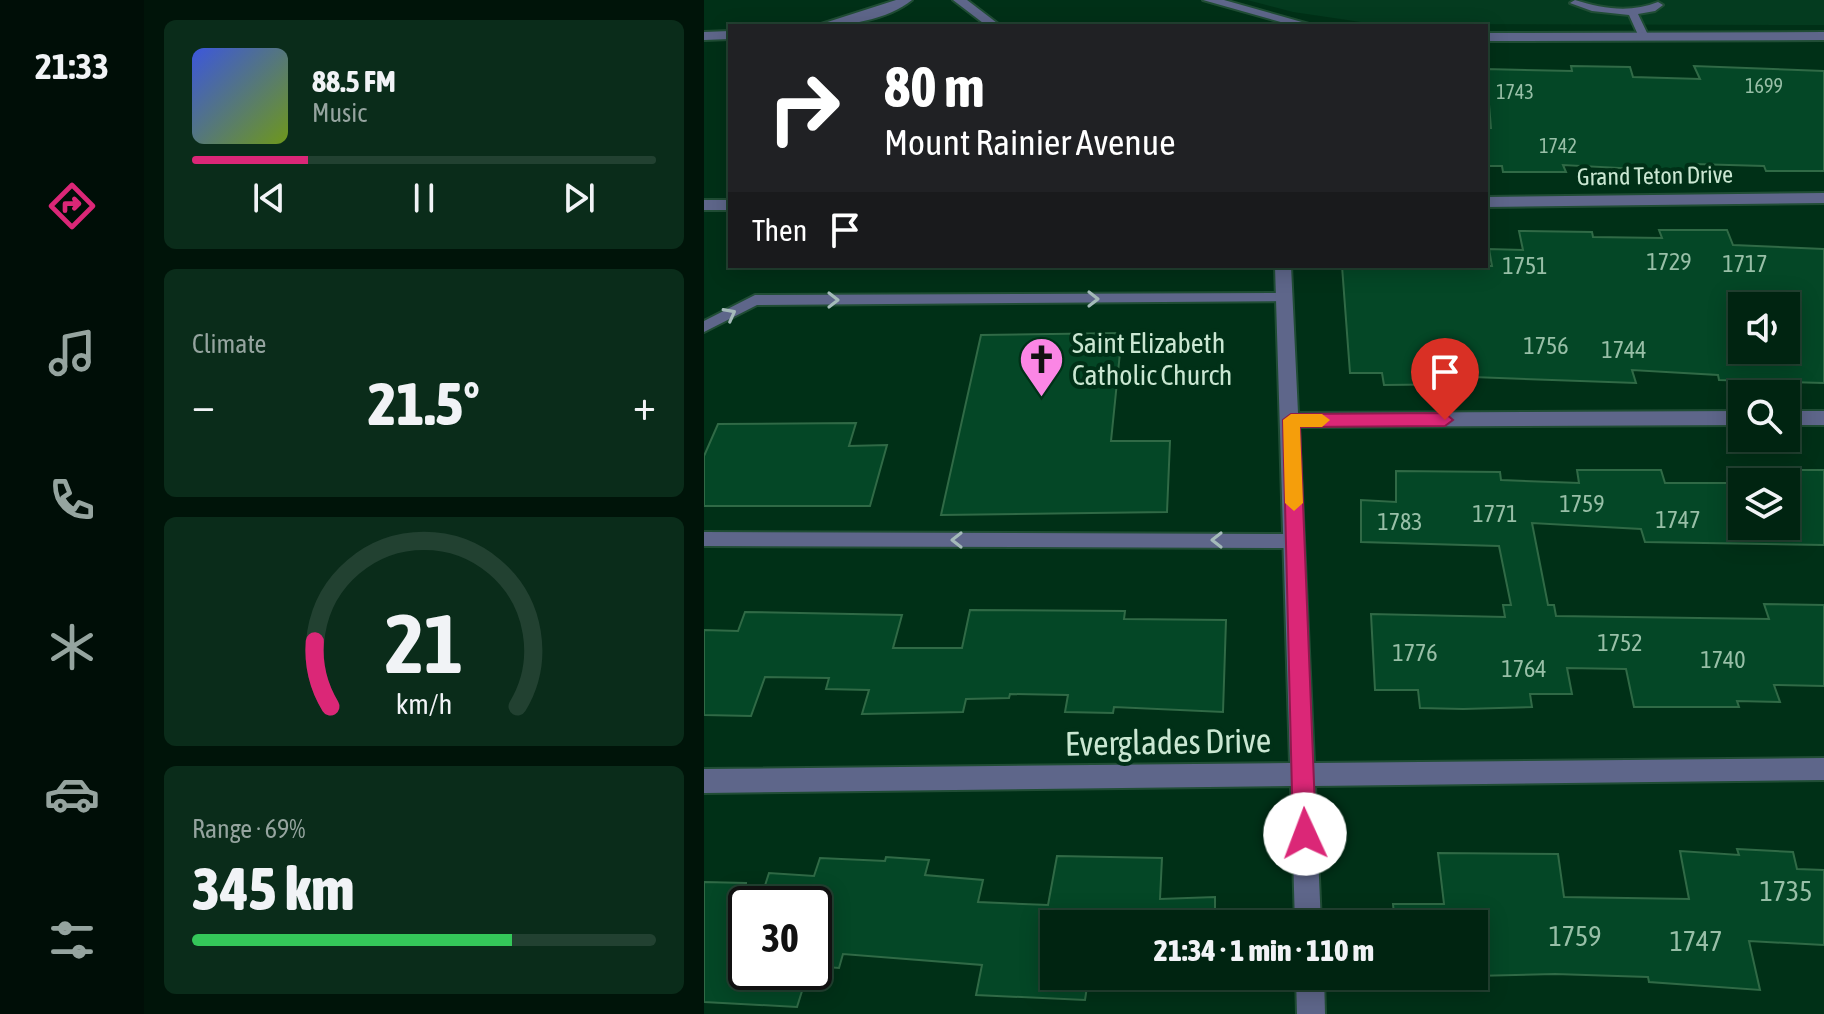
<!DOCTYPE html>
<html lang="en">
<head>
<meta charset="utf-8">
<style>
  :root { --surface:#002411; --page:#0a2c1a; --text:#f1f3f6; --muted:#95a49f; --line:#224131; --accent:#db2777 }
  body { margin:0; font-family:"Asap Condensed",sans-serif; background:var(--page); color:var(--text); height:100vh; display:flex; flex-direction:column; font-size:30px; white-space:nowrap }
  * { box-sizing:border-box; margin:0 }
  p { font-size:26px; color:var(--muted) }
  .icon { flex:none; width:44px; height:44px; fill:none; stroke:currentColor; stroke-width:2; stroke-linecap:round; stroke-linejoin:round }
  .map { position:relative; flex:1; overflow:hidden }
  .drawer { display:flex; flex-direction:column; gap:20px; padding:20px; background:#001409; width:560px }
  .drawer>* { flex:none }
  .banner { position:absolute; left:24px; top:24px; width:760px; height:244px; border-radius:0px; box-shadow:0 4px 20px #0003,0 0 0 2px var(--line); background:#202124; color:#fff; overflow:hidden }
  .tools { position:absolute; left:1024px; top:292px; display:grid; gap:16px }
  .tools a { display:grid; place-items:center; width:72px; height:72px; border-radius:0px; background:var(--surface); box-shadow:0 4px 20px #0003,0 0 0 2px var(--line); font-size:40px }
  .speed { position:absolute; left:24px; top:886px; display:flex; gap:16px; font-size:40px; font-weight:700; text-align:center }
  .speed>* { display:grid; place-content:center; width:104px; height:104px; border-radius:50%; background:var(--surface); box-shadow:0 4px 20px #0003,0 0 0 2px var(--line); line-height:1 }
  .speed .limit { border:4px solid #111; border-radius:12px; background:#fff; color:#111 }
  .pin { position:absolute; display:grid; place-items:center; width:68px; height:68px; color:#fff; margin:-82px -34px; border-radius:50% 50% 50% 0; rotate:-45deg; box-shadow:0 0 8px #0007 }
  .pin .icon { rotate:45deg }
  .me { position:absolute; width:88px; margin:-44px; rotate:358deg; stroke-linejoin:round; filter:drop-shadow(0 0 6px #0008) }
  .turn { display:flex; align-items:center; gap:28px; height:168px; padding:0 24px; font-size:36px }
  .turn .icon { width:104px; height:104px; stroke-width:2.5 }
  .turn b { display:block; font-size:56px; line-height:68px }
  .then { display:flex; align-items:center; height:76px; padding:0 24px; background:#0003; gap:16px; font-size:30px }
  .big { font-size:60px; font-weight:800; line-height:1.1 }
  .drawer .widget { flex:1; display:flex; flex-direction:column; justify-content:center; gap:12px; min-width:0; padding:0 28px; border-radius:12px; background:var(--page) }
  .drawer .dial { align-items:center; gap:0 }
  .dial svg { height:208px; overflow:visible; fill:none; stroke:var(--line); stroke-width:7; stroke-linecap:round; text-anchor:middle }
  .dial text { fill:var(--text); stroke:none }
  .song { display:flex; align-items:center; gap:24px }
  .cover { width:96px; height:96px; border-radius:12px; background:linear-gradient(135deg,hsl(230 70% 55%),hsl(80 70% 35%)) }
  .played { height:8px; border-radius:4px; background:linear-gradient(90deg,var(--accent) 25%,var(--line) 25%) }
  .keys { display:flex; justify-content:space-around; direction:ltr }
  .heat { display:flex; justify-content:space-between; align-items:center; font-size:44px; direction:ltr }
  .charge { height:12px; border-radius:6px; background:linear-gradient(90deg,#34c759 69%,var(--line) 0) }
  .trip { position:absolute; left:336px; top:910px; width:448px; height:80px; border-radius:0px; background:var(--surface); box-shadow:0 4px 20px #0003,0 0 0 2px var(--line); font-weight:800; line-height:80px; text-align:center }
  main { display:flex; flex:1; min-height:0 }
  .dock { display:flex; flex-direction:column; width:144px; justify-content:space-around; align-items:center; background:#000e07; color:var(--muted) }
  .dock .icon { width:56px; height:56px }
  .dock .selected { color:var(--accent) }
  .dock b { font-size:36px; color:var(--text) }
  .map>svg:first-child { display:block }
  .built { fill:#043b1f }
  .building { fill:#044726; stroke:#306a46; stroke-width:2; fill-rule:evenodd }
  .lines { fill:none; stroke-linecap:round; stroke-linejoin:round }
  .service-casing { stroke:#204d35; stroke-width:4 }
  .minor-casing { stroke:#204d35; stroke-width:4 }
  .service { fill:#5e668a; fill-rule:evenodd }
  .minor { fill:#5e668a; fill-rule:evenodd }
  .oneway { stroke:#a4bab9 }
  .route { fill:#db2777; stroke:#8e194d; stroke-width:2 }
  .slow { fill:#f59e0b }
  .labels { text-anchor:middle; stroke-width:8; stroke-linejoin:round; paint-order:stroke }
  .far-number-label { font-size:20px; fill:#98bfa7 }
  .far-street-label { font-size:24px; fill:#cae7d2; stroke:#003017 }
  .number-label { font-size:24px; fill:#98bfa7 }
  .poi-label { font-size:28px; fill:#cae7d2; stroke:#003017; text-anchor:start }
  .near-number-label { font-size:28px; fill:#98bfa7 }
  .near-street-label { font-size:34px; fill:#cae7d2; stroke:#003017 }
</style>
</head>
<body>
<main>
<nav class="dock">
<b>21:33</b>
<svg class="icon selected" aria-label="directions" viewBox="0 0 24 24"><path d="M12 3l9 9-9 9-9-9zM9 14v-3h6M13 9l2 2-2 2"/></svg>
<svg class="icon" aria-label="music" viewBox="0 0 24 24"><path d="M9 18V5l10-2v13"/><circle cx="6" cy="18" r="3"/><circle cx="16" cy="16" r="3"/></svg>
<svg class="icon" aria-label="phone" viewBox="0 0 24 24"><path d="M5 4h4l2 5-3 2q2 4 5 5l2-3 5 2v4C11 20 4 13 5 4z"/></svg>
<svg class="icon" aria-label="climate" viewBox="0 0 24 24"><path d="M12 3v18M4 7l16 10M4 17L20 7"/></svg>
<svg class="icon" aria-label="car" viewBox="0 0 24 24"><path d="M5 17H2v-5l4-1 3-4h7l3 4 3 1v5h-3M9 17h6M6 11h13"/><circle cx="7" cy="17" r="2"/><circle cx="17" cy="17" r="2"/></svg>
<svg class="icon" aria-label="filters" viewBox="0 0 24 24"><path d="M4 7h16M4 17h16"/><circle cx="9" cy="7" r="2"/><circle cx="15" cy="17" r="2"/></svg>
</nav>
<section class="drawer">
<div class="widget">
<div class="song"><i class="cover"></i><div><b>88.5 FM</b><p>Music</p></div></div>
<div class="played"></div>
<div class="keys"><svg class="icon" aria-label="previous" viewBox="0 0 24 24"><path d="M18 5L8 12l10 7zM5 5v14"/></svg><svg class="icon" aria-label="pause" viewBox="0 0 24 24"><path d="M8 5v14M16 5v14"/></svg><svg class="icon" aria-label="next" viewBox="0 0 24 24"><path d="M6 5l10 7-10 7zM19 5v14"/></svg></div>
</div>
<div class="widget"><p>Climate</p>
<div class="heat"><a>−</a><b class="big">21.5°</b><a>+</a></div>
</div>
<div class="widget dial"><svg viewBox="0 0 100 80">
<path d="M14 69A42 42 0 1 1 86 69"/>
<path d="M14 69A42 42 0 0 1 8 44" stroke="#db2777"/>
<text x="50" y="56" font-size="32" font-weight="700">21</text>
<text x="50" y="72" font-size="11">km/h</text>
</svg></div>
<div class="widget"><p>Range · 69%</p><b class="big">345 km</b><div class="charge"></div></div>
</section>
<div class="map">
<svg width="1120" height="1014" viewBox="0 0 1120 1014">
  <rect width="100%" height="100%" fill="#003017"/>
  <polygon class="built" points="543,0 1120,0 1120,25 670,24 589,12"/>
  <g class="building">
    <polygon points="867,66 926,67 929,77 996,79 990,66 1120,71 1120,171 1062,171 1060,166 991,164 993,172 859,165 862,172 799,172 798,166 782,166 782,128 787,128 782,69 868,71"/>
    <path d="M955,230H1023L1029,245L1120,249V383L1015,380L1014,375L928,370L932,383L769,377L770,384L680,385L678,373H646L638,266H788L785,249L819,250L815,231L888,232L889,237L958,238ZM1038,306H1082V350H1038Z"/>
    <polygon points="418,333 407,441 466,441 463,512 237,515 277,335"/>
    <polygon points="152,423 145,446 183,445 166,506 0,506 0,456 14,424"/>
    <polygon points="873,470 957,470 961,483 1038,483 1038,526 1082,526 1082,482 1048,482 1044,470 1120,470 1120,545 941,542 937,529 828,523 844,605 850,605 852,616 1065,619 1060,604 1120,605 1120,686 1070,685 1076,702 1033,701 1035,707 930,707 922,669 863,668 868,694 826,694 828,707 759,709 716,708 714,690 671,690 667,614 801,617 799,605 807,605 795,546 657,542 657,500 692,502 692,471 796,472 797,480 875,483"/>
    <polygon points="266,610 421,611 420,619 522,620 519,712 410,707 409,713 361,712 364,695 306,694 305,698 262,699 259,712 158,714 165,690 122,689 125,678 61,677 47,716 0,715 0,630 34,631 41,612 198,615 189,648 258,648"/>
    <polygon points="1033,849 1089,852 1093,869 1120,870 1120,945 1045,941 1056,990 945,982 944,977 851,974 770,976 770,924 691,924 689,904 740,904 734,853 854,854 860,897 985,899 976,851 1035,855"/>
    <polygon points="353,856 458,858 456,899 511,897 511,924 350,924 350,976 510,977 384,980 381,1000 272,995 278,965 139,954 135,968 110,966 110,904 55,904 65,873 110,876 116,858 181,861 182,857 225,860 221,875 279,880 274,902 344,905"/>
    <polygon points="0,882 42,883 42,972 104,972 93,1007 0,1002"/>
  </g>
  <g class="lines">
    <defs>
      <g id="service">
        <path d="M871,0C899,9 927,13 954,2L959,5L951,11L934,14L945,37L940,40L935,37L925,15L888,11L866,3Z"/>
        <polygon points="581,293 588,298 586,301 53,305 0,332 0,321 51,295"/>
        <polygon points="0,532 591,534 597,536 599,541 597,546 591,548 0,546"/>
      </g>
      <g id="minor">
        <path d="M192,0H208C184,20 141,26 111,26Z"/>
        <polygon points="249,0 263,0 297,26 283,26"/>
        <polygon points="499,0 520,0 612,26 591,26"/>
        <polygon points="26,31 26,39 0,40 0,32"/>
        <polygon points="1120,32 1120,40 782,41 782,33"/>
        <polygon points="1120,193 1120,203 782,207 782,197"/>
        <rect x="0" y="200" width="26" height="10"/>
        <polygon points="571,266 587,266 594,413 1038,411 1038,425 595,427 610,763 1120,758 1120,780 611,786 617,924 591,924 587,786 0,793 0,769 586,763"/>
        <rect x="1082" y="411" width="38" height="14"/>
        <polygon points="592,976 620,976 621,1014 593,1014"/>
      </g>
    </defs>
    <use href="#service" class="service-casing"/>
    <use href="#minor" class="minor-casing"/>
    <use href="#service" class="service"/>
    <use href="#minor" class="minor"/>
  </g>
  <defs><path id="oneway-chevron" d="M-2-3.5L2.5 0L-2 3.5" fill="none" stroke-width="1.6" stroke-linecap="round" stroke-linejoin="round" transform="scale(2)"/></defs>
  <g class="oneway">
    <use href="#oneway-chevron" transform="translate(389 299)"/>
    <use href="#oneway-chevron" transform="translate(129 300)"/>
    <use href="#oneway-chevron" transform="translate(26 314) rotate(-28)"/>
    <use href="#oneway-chevron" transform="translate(253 540) rotate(-180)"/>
    <use href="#oneway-chevron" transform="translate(513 540) rotate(-180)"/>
  </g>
  <polygon class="route" points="741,413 749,420 741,426 596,427 612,834 609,842 601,846 593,842 589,834 579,420 587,414"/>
  <polygon class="slow" points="587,414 618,414 626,420 618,427 596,427 599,503 590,511 581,503 579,420"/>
  <defs>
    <symbol id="church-pin" viewBox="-11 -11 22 30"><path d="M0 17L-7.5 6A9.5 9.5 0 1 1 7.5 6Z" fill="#fb86e5" stroke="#003017"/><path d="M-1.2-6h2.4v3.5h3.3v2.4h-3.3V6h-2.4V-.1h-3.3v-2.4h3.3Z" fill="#111"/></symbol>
  </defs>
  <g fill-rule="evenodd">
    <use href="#church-pin" x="312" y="334" width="51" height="69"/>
  </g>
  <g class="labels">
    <g class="far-number-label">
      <text x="1060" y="93">1699</text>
      <text x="811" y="99">1743</text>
      <text x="854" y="153">1742</text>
    </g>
    <g class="far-street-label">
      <text transform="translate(951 176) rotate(-1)" y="8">Grand Teton Drive</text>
    </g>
    <g class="number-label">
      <text x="965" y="270">1729</text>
      <text x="1041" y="272">1717</text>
      <text x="821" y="274">1751</text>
      <text x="842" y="354">1756</text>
      <text x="920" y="358">1744</text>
      <text x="878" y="512">1759</text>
      <text x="791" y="522">1771</text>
      <text x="974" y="528">1747</text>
      <text x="696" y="530">1783</text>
      <text x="916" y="651">1752</text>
      <text x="711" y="661">1776</text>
      <text x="1019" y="668">1740</text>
      <text x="820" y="677">1764</text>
    </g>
    <g class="poi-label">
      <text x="368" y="353">Saint Elizabeth<tspan x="368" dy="32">Catholic Church</tspan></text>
    </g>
    <g class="near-number-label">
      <text x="1082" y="901">1735</text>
      <text x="871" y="946">1759</text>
      <text x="992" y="951">1747</text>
    </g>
    <g class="near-street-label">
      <text transform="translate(464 742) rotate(-1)" y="12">Everglades Drive</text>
    </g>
  </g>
</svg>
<div class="tools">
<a><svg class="icon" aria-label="sound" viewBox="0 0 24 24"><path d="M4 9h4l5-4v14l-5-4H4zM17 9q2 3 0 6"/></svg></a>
<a><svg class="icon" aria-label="search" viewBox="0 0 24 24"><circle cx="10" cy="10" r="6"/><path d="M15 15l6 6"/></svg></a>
<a><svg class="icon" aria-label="layers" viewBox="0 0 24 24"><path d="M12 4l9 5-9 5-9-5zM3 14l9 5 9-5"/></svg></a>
</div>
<div class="speed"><div class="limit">30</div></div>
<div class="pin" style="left:741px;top:420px;background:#d93025"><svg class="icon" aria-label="arrive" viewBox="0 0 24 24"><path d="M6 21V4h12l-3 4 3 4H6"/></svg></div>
<svg class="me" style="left:601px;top:834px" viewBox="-20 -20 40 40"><circle r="19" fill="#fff"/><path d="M0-13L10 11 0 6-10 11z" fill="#db2777"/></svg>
<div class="trip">21:34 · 1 min · 110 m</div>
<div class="banner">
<div class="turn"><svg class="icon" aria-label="right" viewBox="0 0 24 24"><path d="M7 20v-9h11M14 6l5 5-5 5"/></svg><div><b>80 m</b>Mount Rainier Avenue</div></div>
<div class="then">Then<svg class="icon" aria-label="arrive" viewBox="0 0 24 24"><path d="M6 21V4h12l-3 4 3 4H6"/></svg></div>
</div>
</div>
</main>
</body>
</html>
